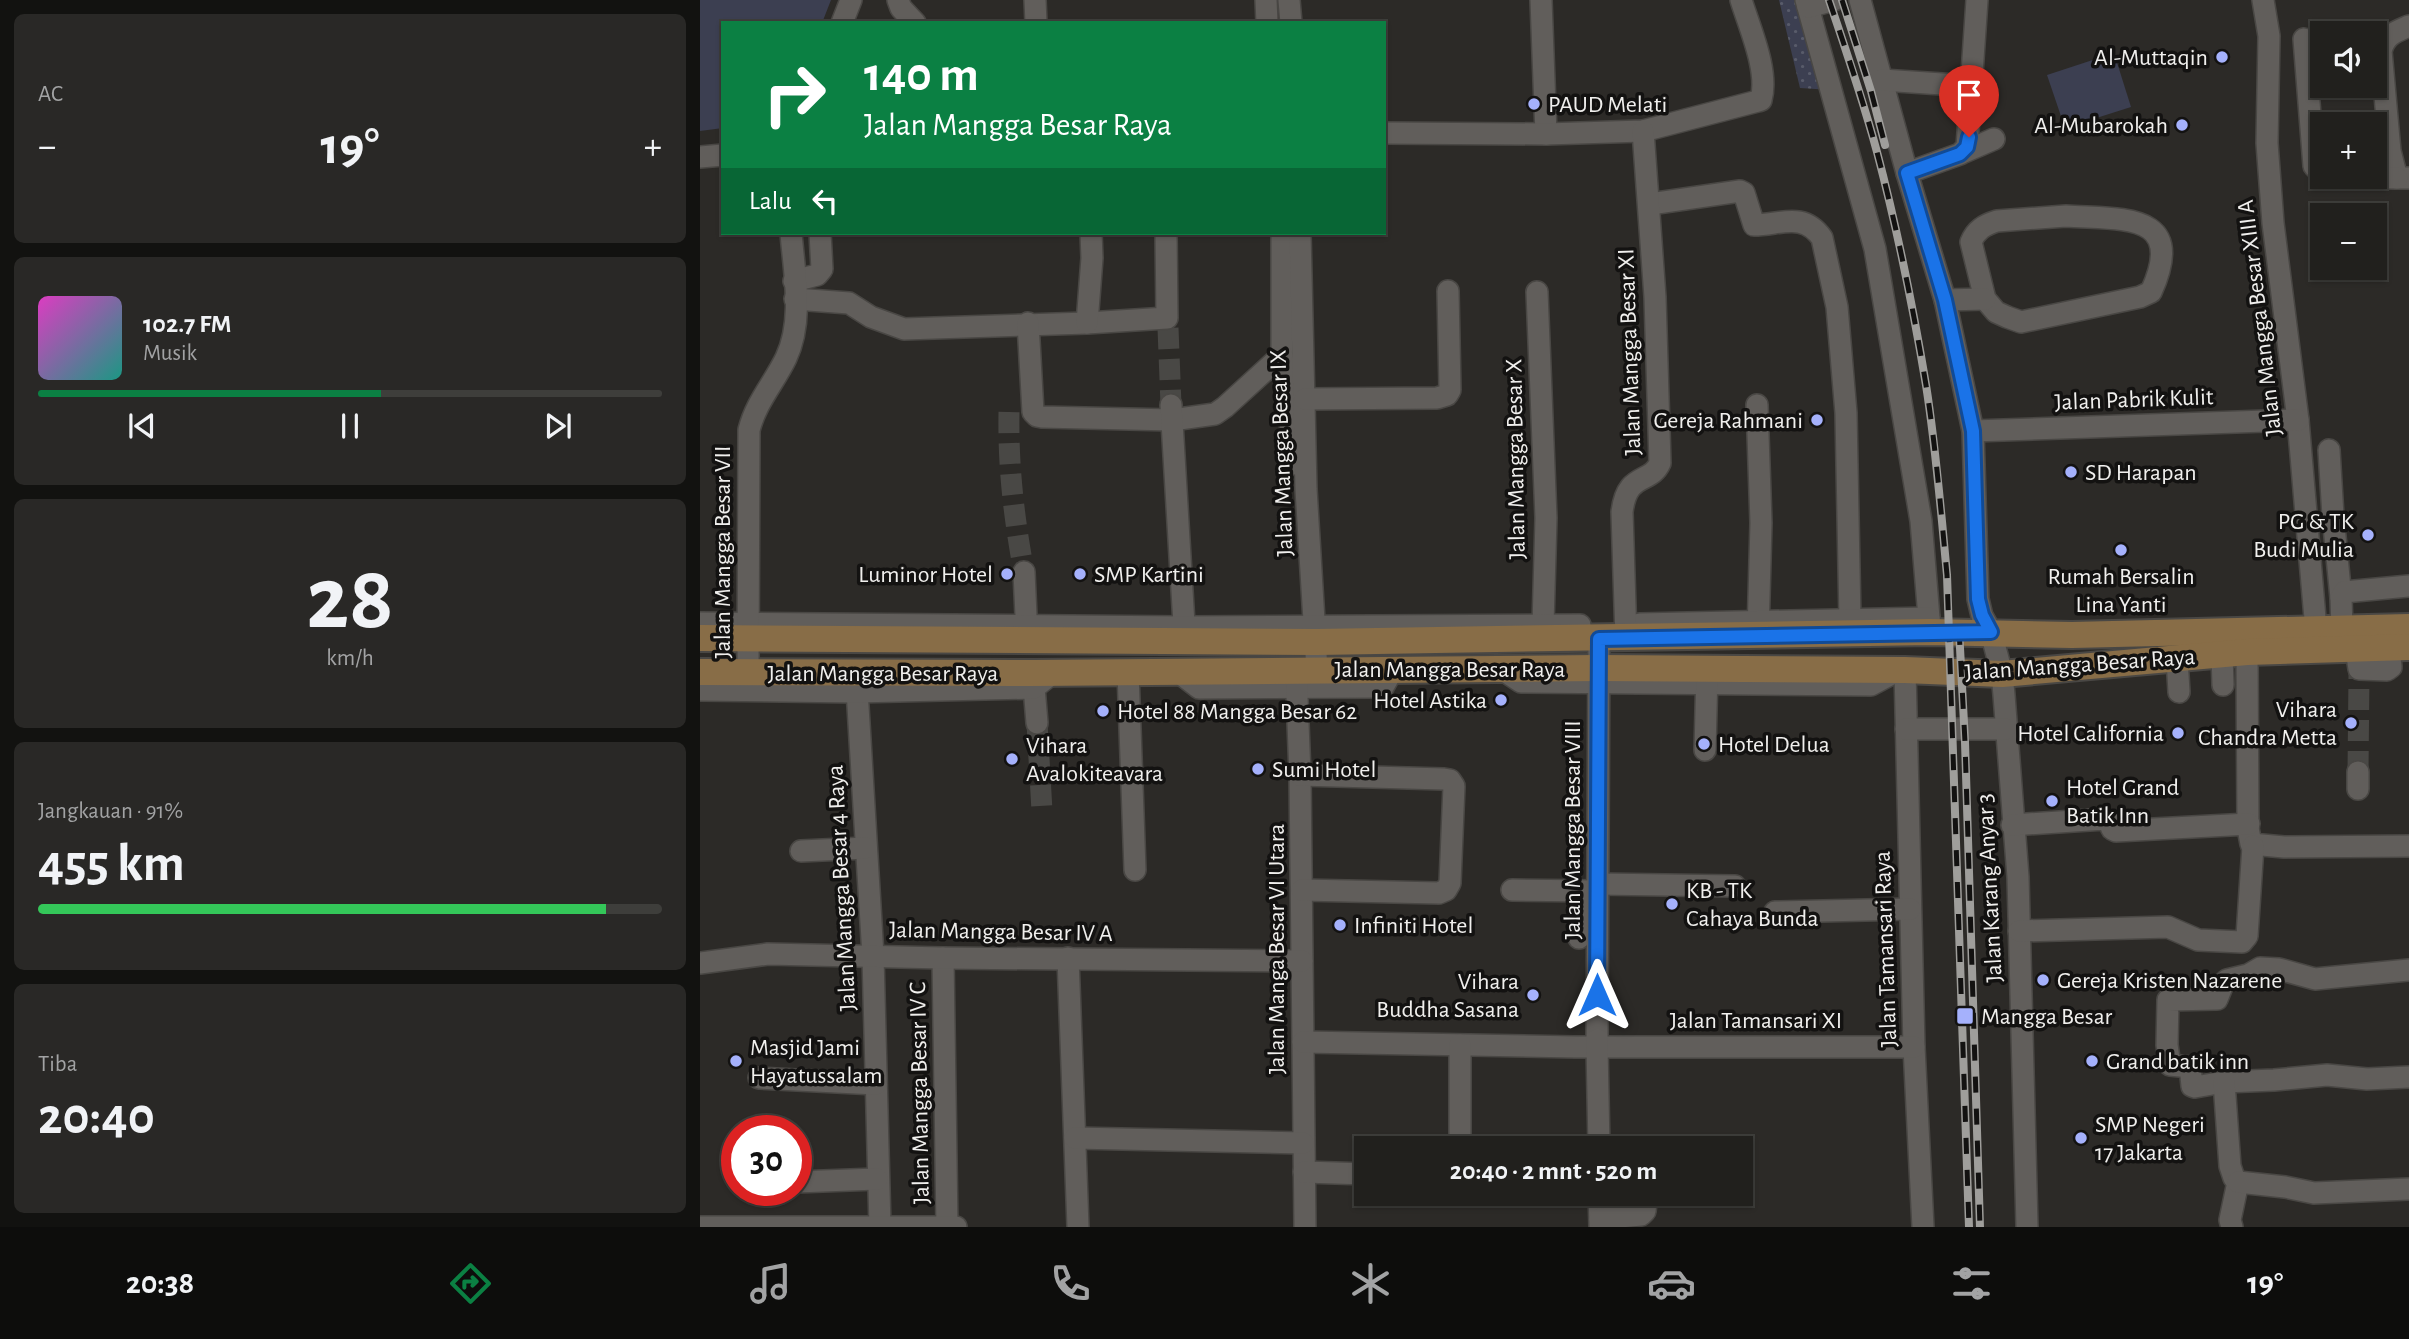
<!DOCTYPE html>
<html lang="id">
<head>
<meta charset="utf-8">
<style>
  :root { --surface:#21201d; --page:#292826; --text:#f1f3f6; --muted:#a2a3a4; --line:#3e3e3b; --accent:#0b8043 }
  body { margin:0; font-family:"Alegreya Sans",sans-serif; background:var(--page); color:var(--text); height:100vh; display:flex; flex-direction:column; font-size:26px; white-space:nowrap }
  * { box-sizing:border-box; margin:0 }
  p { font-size:23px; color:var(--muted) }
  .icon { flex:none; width:38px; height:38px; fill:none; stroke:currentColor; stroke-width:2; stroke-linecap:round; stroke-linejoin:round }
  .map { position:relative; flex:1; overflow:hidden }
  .details { display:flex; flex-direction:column; gap:14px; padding:14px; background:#121210; width:700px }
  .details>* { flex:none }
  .guide { position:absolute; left:21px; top:21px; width:665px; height:214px; border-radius:0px; box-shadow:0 2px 5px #0004,0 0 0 2px var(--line); background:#0b8043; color:#fff; overflow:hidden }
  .fabs { position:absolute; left:1610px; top:21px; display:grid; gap:14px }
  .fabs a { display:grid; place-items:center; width:77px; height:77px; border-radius:0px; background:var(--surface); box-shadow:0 2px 5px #0004,0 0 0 2px var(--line); font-size:35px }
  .speed { position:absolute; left:21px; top:1115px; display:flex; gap:14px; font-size:35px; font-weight:700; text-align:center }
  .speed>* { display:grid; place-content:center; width:91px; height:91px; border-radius:50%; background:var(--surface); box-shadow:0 2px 5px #0004,0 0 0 2px var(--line); line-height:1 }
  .speed .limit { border:10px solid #d22; background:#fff; color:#111 }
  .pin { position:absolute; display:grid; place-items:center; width:60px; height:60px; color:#fff; margin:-72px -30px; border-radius:50% 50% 50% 0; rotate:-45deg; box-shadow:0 0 7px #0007 }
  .pin .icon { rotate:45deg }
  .me { position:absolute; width:77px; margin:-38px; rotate:0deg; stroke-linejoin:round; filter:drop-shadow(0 0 5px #0008) }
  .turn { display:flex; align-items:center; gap:24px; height:147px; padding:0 28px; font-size:32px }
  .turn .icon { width:91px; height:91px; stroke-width:2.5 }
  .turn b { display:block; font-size:49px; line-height:60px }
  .then { display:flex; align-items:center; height:66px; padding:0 28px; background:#0003; gap:14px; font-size:26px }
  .big { font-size:52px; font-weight:700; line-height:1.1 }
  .details .widget { flex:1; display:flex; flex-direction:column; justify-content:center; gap:10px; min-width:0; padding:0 24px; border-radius:10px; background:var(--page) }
  .details .dial { align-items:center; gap:0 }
  .dial b { font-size:91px; line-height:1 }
  .song { display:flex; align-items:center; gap:21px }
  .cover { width:84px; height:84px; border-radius:10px; background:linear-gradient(135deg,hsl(310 70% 55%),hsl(170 70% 35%)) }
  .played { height:7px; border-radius:4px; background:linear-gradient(90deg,var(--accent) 55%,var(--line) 55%) }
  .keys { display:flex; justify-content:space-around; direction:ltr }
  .heat { display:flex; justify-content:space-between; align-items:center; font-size:38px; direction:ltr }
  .charge { height:10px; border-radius:5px; background:linear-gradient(90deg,#34c759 91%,var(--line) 0) }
  .trip { position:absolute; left:654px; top:1136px; width:399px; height:70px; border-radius:0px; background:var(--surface); box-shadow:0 2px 5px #0004,0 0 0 2px var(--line); font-weight:700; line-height:70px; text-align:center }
  .tabs { display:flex; height:112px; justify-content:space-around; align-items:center; background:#0d0d0c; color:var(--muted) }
  .tabs .icon { width:49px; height:49px }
  .tabs .on { color:var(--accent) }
  .tabs b { font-size:32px; color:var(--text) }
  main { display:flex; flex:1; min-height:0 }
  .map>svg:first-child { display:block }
  .grass { fill:#3c3f51 }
  .garden { fill:url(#garden-dots) }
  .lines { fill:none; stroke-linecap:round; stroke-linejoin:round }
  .minor-tunnel { stroke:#494845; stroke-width:21; stroke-dasharray:21 10; stroke-linecap:butt }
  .minor-casing { stroke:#494744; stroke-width:24 }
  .major-casing { stroke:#494744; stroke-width:30 }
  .minor { stroke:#615e5b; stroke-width:21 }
  .major { stroke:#886d47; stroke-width:26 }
  .rail-casing { stroke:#9f9e9b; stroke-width:8 }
  .rail { stroke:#131211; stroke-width:5; stroke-dasharray:16; stroke-linecap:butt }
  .route-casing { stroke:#114b97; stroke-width:18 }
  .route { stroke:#1a73e8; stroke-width:12 }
  .poi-dot { fill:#a5b1fc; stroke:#131211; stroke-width:2.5 }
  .labels { text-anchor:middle; stroke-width:7; stroke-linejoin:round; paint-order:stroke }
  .poi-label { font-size:24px; fill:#f0efed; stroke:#131211; text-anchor:start }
  .street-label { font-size:24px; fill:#f0efed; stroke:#131211 }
</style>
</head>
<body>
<main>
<section class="details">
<div class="widget"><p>AC</p>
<div class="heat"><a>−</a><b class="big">19°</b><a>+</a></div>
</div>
<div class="widget">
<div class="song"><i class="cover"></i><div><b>102.7 FM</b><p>Musik</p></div></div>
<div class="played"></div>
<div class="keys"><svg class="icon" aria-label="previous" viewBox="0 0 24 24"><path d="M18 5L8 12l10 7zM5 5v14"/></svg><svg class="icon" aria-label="pause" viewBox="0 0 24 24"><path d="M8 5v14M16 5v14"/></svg><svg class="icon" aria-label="next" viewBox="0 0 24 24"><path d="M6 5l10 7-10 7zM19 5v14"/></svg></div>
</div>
<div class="widget dial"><b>28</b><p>km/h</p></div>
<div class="widget"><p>Jangkauan · 91%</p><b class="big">455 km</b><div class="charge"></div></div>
<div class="widget"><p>Tiba</p><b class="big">20:40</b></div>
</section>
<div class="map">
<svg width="1709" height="1227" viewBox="0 0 1709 1227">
  <defs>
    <pattern id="garden-dots" width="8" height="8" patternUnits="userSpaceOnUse" patternTransform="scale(1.75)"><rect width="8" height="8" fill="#3c3f51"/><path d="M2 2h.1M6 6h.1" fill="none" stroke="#585b6a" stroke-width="1.8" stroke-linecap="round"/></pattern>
  </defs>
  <rect width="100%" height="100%" fill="#2c2a27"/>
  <g class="grass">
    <polygon points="0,0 131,0 122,23 23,23 23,128 0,131"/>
    <polygon points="1414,53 1431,107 1365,128 1347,75"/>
  </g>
  <polygon class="garden" points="1079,0 1108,0 1131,90 1100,88"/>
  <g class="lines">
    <g class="minor-tunnel">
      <polyline points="468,328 471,405"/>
      <path d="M309,412C308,467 314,518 324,572"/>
      <polyline points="337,723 342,811"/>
      <polyline points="1658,772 1659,674"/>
    </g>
    <defs>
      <g id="minor">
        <polyline points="198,0 201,8 215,23"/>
        <polyline points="335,0 336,23"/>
        <polyline points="566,0 567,23"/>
        <polyline points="589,0 591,23"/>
        <polyline points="841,0 846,134"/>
        <polyline points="1106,0 1175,249 1221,521 1230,630"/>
        <polyline points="1160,0 1207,173 1245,300 1273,431 1278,599 1282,616 1291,632 1302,674 1304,695 1318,877 1327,1227"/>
        <polyline points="1563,0 1569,36 1567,143 1573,223 1598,420 1616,630"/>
        <polyline points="1108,7 1134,0"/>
        <polyline points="142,23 151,0"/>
        <path d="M1709,26C1695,32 1685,35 1681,51L1690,151L1697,178H1709"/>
        <polyline points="1604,39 1614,166 1622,174"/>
        <polyline points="1182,80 1272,86"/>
        <path d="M684,133L846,134L943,131L1058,101L1061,100C1069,71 1050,29 1041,0"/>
        <polyline points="1264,152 1294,139"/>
        <polyline points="0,157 23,155"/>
        <polyline points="1207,173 1260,154 1267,147 1277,0"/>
        <polyline points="1630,177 1697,178"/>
        <path d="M950,204L1040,191L1044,193L1054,225C1080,225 1103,211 1122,238L1137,307L1146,413L1150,620"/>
        <path d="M1366,216C1421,220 1488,211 1451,292L1440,297L1321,322L1307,317L1296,312L1285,299L1271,242C1276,230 1284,225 1297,221Z"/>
        <polyline points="582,233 582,355 595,464"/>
        <polyline points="600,233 606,489 617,670"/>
        <polyline points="94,281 117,275 122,269 120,233"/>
        <polyline points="837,292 846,518 843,625"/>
        <polyline points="95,299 149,303 171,317 204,329 387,323 467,318 466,233"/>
        <polyline points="1245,300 1285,299"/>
        <polyline points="328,323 333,412 337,416 342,417 472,420 515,414 525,407 582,355"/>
        <polyline points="387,323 392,258 391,233"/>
        <polyline points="605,399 737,398 747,395 750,390 748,291"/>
        <polyline points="471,405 485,641"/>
        <polyline points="1057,405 1061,523 1058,634"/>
        <polyline points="1273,431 1598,420"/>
        <polyline points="1629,450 1633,516 1641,598"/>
        <polyline points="324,572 327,638"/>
        <polyline points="0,623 485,627 880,625"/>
        <polyline points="940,624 1229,618"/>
        <polyline points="1642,629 1641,598 1644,592 1709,586"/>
        <path d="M926,638L922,512C927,471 950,485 960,463L955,297L943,131"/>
        <polyline points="1656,649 1659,669 1687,670 1691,667 1689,648"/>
        <polyline points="1547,652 1548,828 1551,844 1584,847 1709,846"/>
        <polyline points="1522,655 1523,685"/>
        <polyline points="1477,659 1479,692"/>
        <polyline points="803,670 821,682 1171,685 1199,670"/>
        <polyline points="1205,670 1214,1047 1223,1227"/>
        <polyline points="477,671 499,688 683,687 692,671"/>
        <polyline points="596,671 600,775 605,1227"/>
        <path d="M48,672L49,430C56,402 74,383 86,358C104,320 94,272 91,233"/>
        <polyline points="428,672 435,870"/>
        <polyline points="156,673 173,956 180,1227"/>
        <polyline points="333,675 337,723"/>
        <polyline points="0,690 156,692 334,688 354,672"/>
        <polyline points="1206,729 1305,729"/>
        <polyline points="1005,750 1007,671"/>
        <polyline points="1658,772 1658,789"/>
        <polyline points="600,775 744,779 750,780 754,786 750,883 746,890 739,893 602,890"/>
        <polyline points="1312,825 1405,819 1409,821 1412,829 1416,831 1549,824"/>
        <polyline points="101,851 166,848"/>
        <polyline points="898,884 1035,886"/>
        <polyline points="812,890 898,891"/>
        <polyline points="1075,912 1210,909"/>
        <polyline points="1319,931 1468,927 1498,940 1542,942 1547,936 1553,846"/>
        <polyline points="879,938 879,891"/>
        <polyline points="243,958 247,1227"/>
        <polyline points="368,958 378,1227"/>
        <polyline points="0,963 68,954 243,958 602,961"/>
        <polyline points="1709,970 1615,979 1579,969 1560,968 1548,975 1527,980 1523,984 1517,999 1468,1000 1467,1045 1470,1065 1490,1067 1492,1086 1495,1087 1524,1082 1574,1080 1627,1075 1667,1079 1709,1077"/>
        <polyline points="603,1042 875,1047 1214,1047"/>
        <polyline points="760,1045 760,1148"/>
        <polyline points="59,1078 176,1084"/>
        <polyline points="1524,1082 1530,1166 1534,1178 1538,1182 1530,1220 1532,1227"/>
        <polyline points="375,1138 603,1143"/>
        <polyline points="899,1148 897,1046 899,639"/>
        <polyline points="604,1172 667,1174"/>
        <polyline points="96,1182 177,1179"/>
        <polyline points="1538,1182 1585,1187 1614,1193 1709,1189"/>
        <polyline points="899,1194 900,1227"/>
        <polyline points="900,1219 941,1215 945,1211 947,1194"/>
        <polyline points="0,1227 256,1227"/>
      </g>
      <g id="major">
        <polyline points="0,638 617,642 1230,632 1372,635 1709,627"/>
        <polyline points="0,672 333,673 898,668 1205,670 1302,674 1547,652 1709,647"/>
      </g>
    </defs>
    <use href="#minor" class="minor-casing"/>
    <use href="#major" class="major-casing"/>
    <use href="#minor" class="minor"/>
    <use href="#major" class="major"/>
    <defs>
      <g id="rail">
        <path d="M1129,0C1146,50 1163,100 1177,152C1197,228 1213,307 1226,385C1236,448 1241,512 1247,575L1269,1227"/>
        <polyline points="1142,0 1171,91 1185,145"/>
        <polyline points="1259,629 1265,742 1280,1227"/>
      </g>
    </defs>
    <use href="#rail" class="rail-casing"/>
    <use href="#rail" class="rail"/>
  </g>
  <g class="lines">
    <defs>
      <polyline id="route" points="897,995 899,639 1291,632 1282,615 1278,599 1273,431 1245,300 1207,173 1260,154 1267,147 1269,137"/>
    </defs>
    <use href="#route" class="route-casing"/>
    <use href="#route" class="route"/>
  </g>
  <g class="poi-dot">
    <circle cx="1522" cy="57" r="7"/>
    <circle cx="834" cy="104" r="7"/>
    <circle cx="1482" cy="125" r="7"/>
    <circle cx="1117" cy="420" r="7"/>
    <circle cx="1371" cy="472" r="7"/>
    <circle cx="1668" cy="535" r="7"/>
    <circle cx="1421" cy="550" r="7"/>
    <circle cx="307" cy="574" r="7"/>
    <circle cx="380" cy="574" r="7"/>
    <circle cx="801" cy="700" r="7"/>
    <circle cx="403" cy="711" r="7"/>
    <circle cx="1651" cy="723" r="7"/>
    <circle cx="1478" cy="733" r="7"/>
    <circle cx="1004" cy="744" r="7"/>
    <circle cx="312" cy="759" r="7"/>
    <circle cx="558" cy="769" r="7"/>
    <circle cx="1352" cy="801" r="7"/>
    <circle cx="972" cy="904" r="7"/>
    <circle cx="640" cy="925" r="7"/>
    <circle cx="1343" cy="980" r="7"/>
    <circle cx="833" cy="995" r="7"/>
    <rect x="1256" y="1007" width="18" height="18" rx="3.5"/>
    <circle cx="36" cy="1061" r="7"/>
    <circle cx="1392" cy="1061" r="7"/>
    <circle cx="1381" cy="1138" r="7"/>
  </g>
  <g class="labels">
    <g class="poi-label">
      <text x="1508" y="65" text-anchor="end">Al-Muttaqin</text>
      <text x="848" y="112">PAUD Melati</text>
      <text x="1468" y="133" text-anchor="end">Al-Mubarokah</text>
      <text x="1103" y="428" text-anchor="end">Gereja Rahmani</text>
      <text x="1385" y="480">SD Harapan</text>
      <text x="1654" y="529" text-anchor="end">PG &amp; TK<tspan x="1654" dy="28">Budi Mulia</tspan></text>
      <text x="293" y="582" text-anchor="end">Luminor Hotel</text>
      <text x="394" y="582">SMP Kartini</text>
      <text x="1421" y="584" text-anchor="middle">Rumah Bersalin<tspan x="1421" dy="28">Lina Yanti</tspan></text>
      <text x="787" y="708" text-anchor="end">Hotel Astika</text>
      <text x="1637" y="717" text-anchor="end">Vihara<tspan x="1637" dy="28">Chandra Metta</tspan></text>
      <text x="417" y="719">Hotel 88 Mangga Besar 62</text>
      <text x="1464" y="741" text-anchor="end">Hotel California</text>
      <text x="1018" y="752">Hotel Delua</text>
      <text x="326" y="753">Vihara<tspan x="326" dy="28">Avalokiteavara</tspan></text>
      <text x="572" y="777">Sumi Hotel</text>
      <text x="1366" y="795">Hotel Grand<tspan x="1366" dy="28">Batik Inn</tspan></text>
      <text x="986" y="898">KB - TK<tspan x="986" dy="28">Cahaya Bunda</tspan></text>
      <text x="654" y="933">Infiniti Hotel</text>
      <text x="1357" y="988">Gereja Kristen Nazarene</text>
      <text x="819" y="989" text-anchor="end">Vihara<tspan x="819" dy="28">Buddha Sasana</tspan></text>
      <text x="1281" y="1024">Mangga Besar</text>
      <text x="50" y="1055">Masjid Jami<tspan x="50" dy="28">Hayatussalam</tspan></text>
      <text x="1406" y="1069">Grand batik inn</text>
      <text x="1395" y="1132">SMP Negeri<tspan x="1395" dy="28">17 Jakarta</tspan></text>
    </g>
    <g class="street-label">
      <text transform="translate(1559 318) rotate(-97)" y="8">Jalan Mangga Besar XIII A</text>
      <text transform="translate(929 352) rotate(-92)" y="8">Jalan Mangga Besar XI</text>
      <text transform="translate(1434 399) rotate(-2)" y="8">Jalan Pabrik Kulit</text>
      <text transform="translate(581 453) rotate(-92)" y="8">Jalan Mangga Besar IX</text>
      <text transform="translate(815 459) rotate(-91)" y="8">Jalan Mangga Besar X</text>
      <text transform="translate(22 552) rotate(-90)" y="8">Jalan Mangga Besar VII</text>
      <text transform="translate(1380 664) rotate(-4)" y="8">Jalan Mangga Besar Raya</text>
      <text x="750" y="677">Jalan Mangga Besar Raya</text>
      <text x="183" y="681">Jalan Mangga Besar Raya</text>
      <text transform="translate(872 830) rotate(-90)" y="8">Jalan Mangga Besar VIII</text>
      <text transform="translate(141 888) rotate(-93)" y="8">Jalan Mangga Besar 4 Raya</text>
      <text transform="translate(1289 888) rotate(-93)" y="8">Jalan Karang Anyar 3</text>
      <text transform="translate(301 931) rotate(1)" y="8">Jalan Mangga Besar IV A</text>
      <text transform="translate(576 949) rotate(-90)" y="8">Jalan Manga Besar VI Utara</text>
      <text transform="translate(1185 949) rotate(-92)" y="8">Jalan Tamansari Raya</text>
      <text x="1056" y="1028">Jalan Tamansari XI</text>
      <text transform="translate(219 1093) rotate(-91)" y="8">Jalan Mangga Besar IV C</text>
    </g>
  </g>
</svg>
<div class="fabs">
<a><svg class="icon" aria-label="sound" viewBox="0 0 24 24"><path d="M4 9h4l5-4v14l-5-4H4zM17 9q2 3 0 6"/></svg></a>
<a>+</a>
<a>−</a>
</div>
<div class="speed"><div class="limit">30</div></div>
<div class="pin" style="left:1269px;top:137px;background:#d93025"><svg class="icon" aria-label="arrive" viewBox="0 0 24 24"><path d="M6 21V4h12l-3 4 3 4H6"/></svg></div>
<svg class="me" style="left:897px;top:995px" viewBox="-20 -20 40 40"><path d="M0-17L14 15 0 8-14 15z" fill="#1a73e8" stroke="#fff" stroke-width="4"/></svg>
<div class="trip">20:40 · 2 mnt · 520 m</div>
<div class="guide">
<div class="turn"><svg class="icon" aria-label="right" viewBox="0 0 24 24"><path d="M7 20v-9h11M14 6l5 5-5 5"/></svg><div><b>140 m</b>Jalan Mangga Besar Raya</div></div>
<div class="then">Lalu<svg class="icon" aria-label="left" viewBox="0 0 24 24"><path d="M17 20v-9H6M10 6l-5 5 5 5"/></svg></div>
</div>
</div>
</main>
<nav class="tabs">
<b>20:38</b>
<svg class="icon on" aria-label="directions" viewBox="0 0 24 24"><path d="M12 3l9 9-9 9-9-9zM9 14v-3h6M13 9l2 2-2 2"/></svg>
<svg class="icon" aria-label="music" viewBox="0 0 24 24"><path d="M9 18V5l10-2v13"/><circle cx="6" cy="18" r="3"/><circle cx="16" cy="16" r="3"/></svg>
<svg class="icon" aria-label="phone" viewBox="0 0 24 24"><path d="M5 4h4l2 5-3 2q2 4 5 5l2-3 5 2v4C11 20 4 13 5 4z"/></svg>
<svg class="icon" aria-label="climate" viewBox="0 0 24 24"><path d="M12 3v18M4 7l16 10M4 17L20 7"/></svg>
<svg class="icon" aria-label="car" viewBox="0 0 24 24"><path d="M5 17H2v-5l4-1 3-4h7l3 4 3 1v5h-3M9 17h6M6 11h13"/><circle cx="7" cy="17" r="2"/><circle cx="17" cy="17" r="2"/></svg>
<svg class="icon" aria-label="filters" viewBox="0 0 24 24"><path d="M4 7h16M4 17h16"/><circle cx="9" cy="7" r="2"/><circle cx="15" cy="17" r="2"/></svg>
<b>19°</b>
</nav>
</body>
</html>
